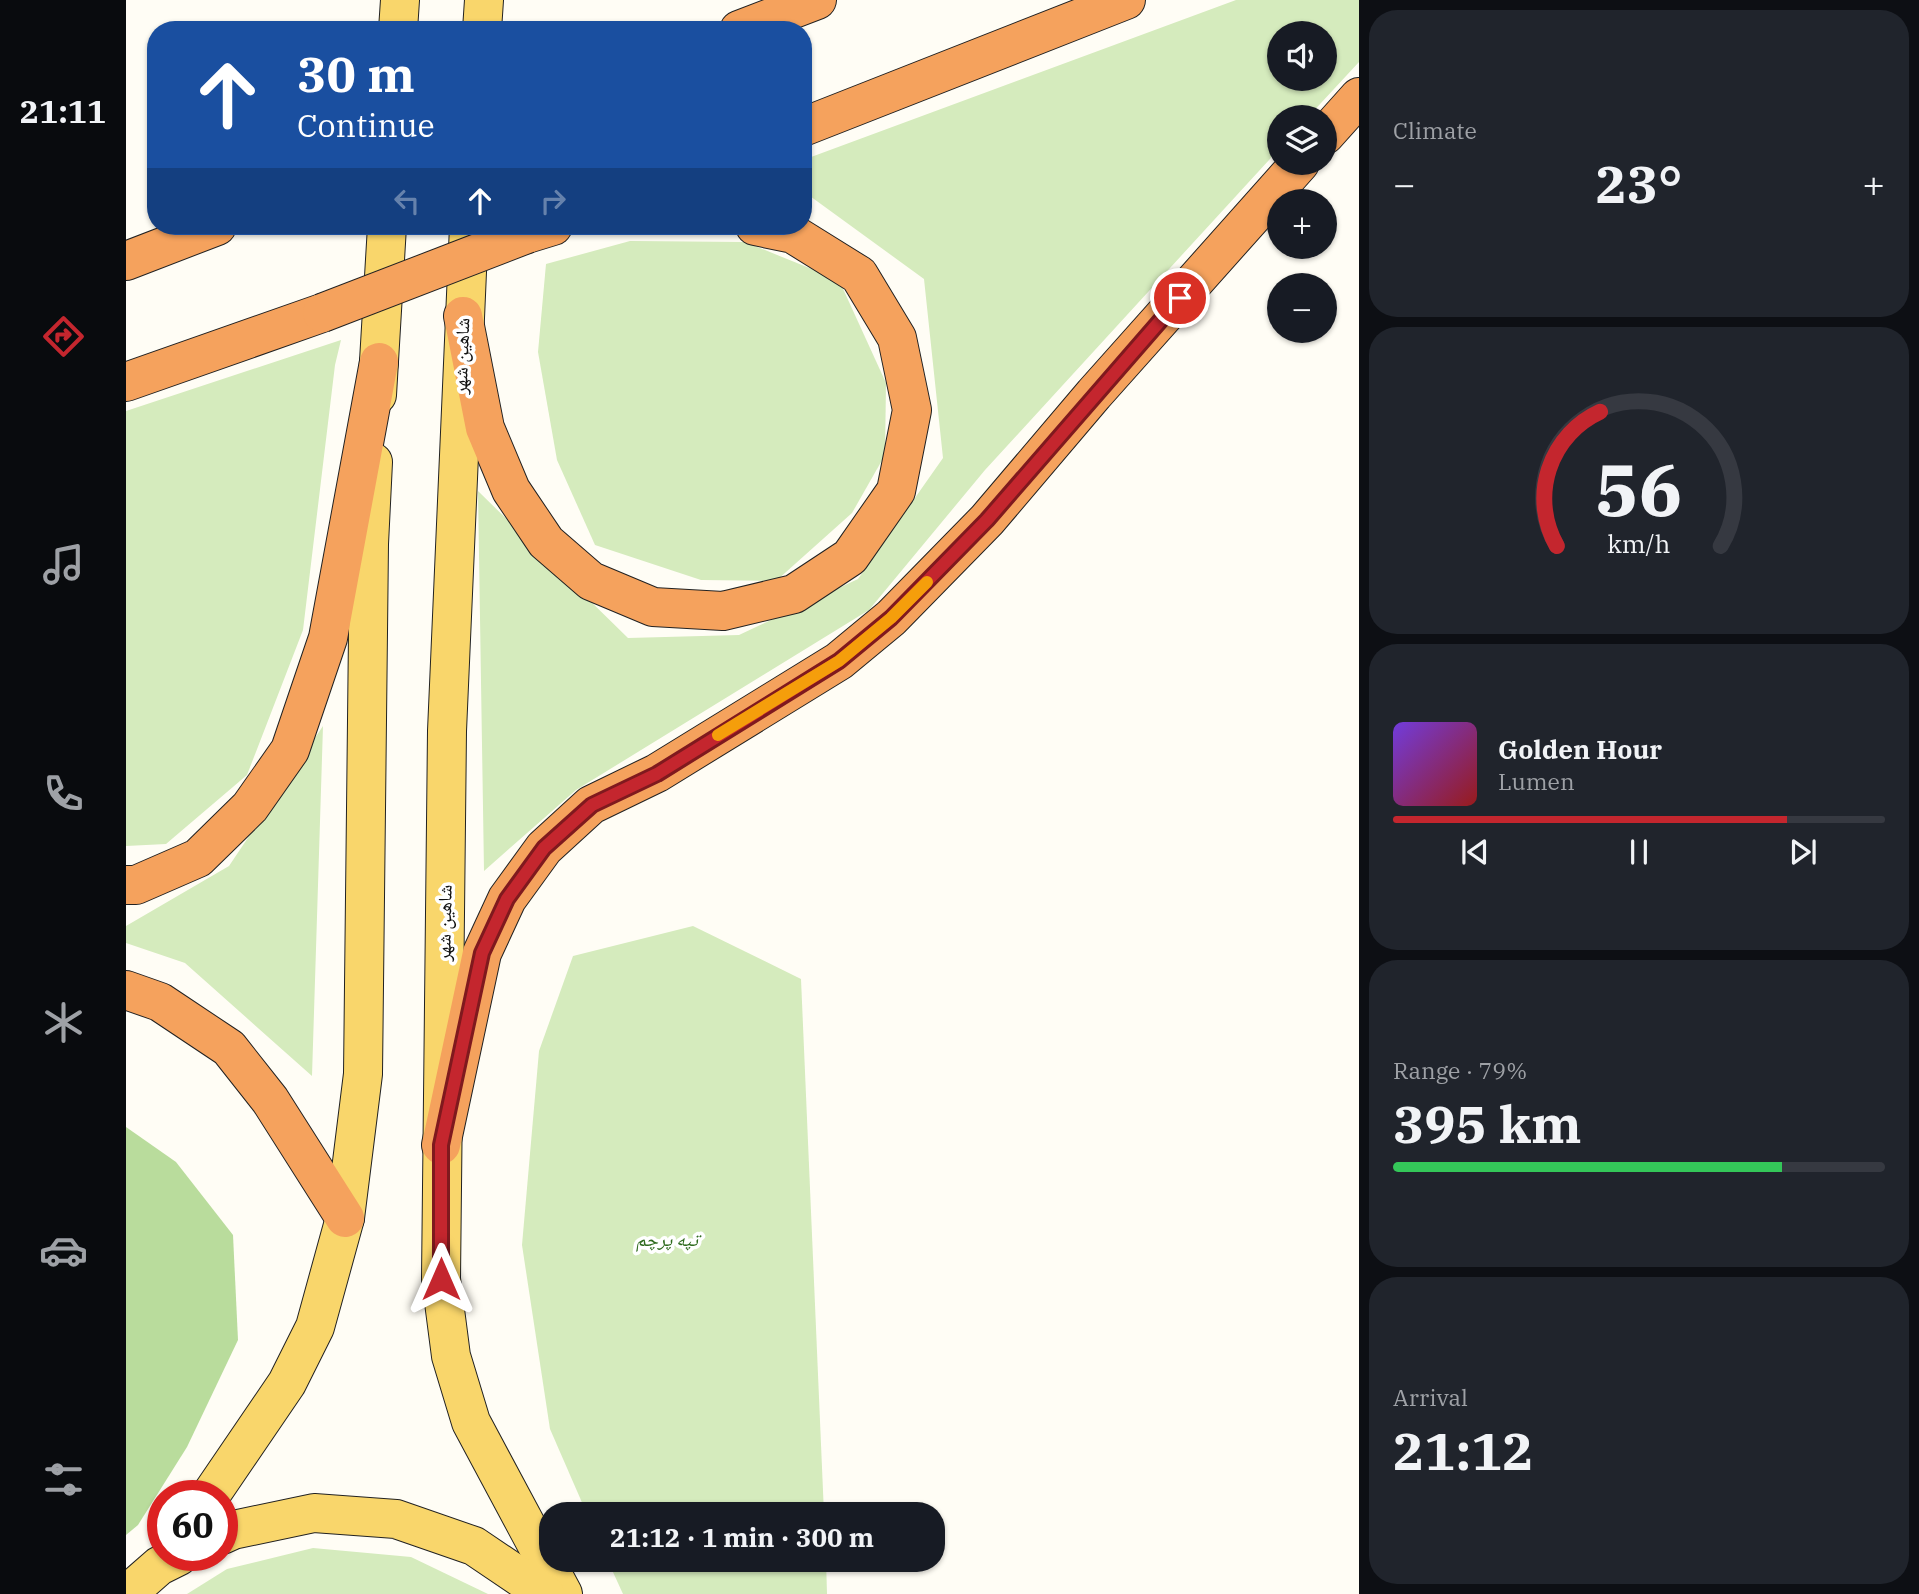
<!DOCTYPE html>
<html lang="en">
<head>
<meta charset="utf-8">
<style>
  :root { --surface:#171b24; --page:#20242c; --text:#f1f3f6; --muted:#9ea1a6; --line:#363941; --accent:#c4262e }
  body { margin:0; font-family:"IBM Plex Serif","Noto Naskh Arabic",serif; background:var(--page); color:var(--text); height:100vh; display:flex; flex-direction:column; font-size:26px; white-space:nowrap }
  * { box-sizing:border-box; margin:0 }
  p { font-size:23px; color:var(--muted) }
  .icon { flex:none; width:38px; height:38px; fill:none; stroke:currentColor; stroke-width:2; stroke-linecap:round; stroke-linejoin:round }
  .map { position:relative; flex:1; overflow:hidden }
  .sheet { display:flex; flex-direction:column; gap:10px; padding:10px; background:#0d0f14; width:560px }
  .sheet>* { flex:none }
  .guide { position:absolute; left:21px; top:21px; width:665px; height:214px; border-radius:28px; box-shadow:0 2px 5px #0004; background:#1a4fa0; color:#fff; overflow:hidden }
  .tools { position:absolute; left:1141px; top:21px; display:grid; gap:14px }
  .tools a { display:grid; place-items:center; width:70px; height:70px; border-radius:50%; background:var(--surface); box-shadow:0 2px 5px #0004; font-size:35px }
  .speed { position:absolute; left:21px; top:1480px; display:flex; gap:14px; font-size:35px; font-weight:700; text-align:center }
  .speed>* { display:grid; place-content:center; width:91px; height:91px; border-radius:50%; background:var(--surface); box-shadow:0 2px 5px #0004; line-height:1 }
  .speed .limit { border:10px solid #d22; background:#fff; color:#111 }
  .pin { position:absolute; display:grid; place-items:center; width:60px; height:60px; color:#fff; margin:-30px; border:4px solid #fff; border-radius:50%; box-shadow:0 2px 7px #0007 }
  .me { position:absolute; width:77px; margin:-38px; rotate:0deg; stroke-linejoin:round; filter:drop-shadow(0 0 5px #0008) }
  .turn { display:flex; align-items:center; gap:24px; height:147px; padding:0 35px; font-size:32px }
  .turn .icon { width:91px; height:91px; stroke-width:2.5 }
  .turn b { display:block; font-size:49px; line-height:60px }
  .lanes { display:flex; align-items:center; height:66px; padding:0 35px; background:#0003; justify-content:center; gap:35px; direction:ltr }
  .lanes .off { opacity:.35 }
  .big { font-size:52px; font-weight:700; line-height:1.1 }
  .sheet .tile { flex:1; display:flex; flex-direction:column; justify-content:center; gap:10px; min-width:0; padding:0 24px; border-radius:28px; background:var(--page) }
  .sheet .dial { align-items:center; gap:0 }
  .dial svg { height:182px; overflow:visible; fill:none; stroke:var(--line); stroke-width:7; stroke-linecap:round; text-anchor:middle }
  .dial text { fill:var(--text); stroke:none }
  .song { display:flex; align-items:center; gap:21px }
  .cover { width:84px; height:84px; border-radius:10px; background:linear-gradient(135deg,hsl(260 70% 55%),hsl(0 70% 35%)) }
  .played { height:7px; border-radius:4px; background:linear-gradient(90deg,var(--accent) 80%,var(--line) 80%) }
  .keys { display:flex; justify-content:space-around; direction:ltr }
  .heat { display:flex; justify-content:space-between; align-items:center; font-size:38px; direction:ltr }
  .charge { height:10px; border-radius:5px; background:linear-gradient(90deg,#34c759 79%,var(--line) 0) }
  .trip { position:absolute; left:413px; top:1502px; width:406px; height:70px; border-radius:28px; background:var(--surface); box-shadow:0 2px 5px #0004; font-weight:700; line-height:70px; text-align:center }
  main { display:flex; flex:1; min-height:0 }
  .menu { display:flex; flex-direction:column; width:126px; justify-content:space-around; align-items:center; background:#090b0e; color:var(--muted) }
  .menu .icon { width:49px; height:49px }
  .menu .active { color:var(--accent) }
  .menu b { font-size:32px; color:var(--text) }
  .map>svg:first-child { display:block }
  .green { fill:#d5ebbd; fill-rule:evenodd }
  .forest { fill:#b9dc9c }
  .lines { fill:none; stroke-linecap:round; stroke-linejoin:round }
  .primary-casing { stroke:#222; stroke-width:40 }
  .highway-casing { stroke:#222; stroke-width:40 }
  .primary { stroke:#f9d66b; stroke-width:38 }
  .highway { stroke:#f5a25d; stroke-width:38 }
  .highway-bridge-casing { stroke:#222; stroke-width:40; stroke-linecap:butt }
  .highway-bridge { stroke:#f5a25d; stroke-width:38 }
  .route-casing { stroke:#7f191e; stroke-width:18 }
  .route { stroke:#c4262e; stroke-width:12 }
  .slow { stroke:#f59e0b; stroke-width:12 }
  .labels { text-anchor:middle; stroke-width:7; stroke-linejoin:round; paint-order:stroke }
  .street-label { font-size:19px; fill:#111; stroke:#fff }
  .park-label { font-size:19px; font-style:italic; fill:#2f6b1f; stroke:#fff }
</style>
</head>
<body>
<main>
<nav class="menu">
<b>21:11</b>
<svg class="icon active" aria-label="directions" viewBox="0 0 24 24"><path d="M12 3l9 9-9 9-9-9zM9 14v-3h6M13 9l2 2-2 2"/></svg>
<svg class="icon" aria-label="music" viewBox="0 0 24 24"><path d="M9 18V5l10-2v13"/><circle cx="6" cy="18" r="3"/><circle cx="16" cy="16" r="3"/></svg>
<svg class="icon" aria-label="phone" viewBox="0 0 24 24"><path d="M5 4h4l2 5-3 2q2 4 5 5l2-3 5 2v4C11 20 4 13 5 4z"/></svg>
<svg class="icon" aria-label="climate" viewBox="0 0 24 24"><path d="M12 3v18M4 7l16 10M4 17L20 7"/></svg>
<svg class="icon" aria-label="car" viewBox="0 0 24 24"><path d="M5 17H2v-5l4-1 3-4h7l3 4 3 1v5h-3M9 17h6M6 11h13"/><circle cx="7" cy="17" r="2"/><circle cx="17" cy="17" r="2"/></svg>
<svg class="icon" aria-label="filters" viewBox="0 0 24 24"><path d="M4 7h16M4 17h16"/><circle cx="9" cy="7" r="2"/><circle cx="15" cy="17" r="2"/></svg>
</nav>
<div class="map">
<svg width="1233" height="1594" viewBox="0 0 1233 1594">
  <rect width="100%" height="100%" fill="#fffdf5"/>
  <g class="green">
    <path d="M1110,0H1233V62L1182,117H1153V149L859,470L743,610L450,790L358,871L352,491L502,638L613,635L732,579L817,458L798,279L677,191V160ZM1153,33H1199V79H1153Z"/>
    <polygon points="504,241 619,242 713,280 760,383 759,455 726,513 650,581 575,580 469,545 431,460 412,352 420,264"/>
    <polygon points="215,340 209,365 177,630 121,775 40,844 0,846 0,411"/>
    <polygon points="197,726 186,1076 59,963 0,943 0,926 103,866"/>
    <polygon points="567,926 675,979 698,1514 461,1514 424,1429 396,1245 413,1051 447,956"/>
    <polygon points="187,1548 285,1557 362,1594 61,1594 101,1569"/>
    <polygon points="481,1559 700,1559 701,1594 497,1594"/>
  </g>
  <polygon class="forest" points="0,1127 50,1162 107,1235 112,1340 61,1447 12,1525 0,1535"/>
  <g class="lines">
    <defs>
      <g id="primary">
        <polyline points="272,30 274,0"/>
        <polyline points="356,30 358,0"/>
        <polyline points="343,226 321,731 315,1279 325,1356 345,1422 437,1594"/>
        <polyline points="251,395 261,226"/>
        <polyline points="84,1496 161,1383 189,1327 219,1218 237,1074 243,544 247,462"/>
        <polyline points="96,1535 107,1530 188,1513 270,1519 348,1546 419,1594"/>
        <polyline points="1,1594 33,1566 53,1556"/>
      </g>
      <g id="highway">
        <polyline points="613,30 691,0"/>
        <polyline points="677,127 1000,0"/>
        <polyline points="1199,135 1233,97"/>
        <polyline points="401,234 427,226"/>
        <polyline points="0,261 91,226"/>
        <polyline points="337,316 359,428 385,490 420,542 465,581 527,607 597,611 668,594 724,557 770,491 786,410 771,338 733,275 667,234 629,226"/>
        <polyline points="0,382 196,313"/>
        <polyline points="0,885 10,885 72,858 124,807 164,750 202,638 253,362"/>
        <polyline points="0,990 34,1002 103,1048 144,1100 219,1218"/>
        <polyline points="315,1145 356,953 381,899 418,848 465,805 531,773 713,661 765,618 861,520 968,394 1174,163"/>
      </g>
    </defs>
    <use href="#primary" class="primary-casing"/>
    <use href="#highway" class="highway-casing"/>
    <use href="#primary" class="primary"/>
    <use href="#highway" class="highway"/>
    <defs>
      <polyline id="highway-bridge" points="196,313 401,234"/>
    </defs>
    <use href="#highway-bridge" class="highway-bridge-casing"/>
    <use href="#highway-bridge" class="highway-bridge"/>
  </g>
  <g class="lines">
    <defs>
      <polyline id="route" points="315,1279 315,1145 356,953 381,899 418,848 466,805 531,774 713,661 765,618 861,520 1054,298"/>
    </defs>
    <use href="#route" class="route-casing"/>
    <use href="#route" class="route"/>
    <polyline class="slow" points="592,735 713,661 765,618 801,582"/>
  </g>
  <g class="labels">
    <g class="street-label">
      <text transform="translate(335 356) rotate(-88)" y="7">شاهین شهر</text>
      <text transform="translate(318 923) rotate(-89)" y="7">شاهین شهر</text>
    </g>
    <g class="park-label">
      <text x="541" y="1246">تپه پرچم</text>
    </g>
  </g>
</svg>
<div class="tools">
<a><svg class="icon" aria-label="sound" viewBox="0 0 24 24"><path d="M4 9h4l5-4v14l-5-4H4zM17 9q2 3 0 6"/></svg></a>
<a><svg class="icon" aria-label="layers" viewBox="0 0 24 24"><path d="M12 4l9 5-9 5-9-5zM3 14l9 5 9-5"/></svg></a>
<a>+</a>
<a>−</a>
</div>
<div class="speed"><div class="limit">60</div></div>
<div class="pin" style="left:1054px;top:298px;background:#d93025"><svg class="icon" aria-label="arrive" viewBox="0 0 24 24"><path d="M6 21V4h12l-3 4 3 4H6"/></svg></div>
<svg class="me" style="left:315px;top:1279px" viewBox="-20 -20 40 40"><path d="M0-17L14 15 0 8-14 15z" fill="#c4262e" stroke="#fff" stroke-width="4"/></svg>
<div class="trip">21:12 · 1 min · 300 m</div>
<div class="guide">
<div class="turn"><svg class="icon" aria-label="ahead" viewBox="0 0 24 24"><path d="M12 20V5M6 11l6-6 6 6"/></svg><div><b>30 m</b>Continue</div></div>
<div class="lanes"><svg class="icon off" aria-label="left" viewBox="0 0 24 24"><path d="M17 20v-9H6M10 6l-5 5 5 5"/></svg><svg class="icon" aria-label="ahead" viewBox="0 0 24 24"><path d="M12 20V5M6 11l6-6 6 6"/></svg><svg class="icon off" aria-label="right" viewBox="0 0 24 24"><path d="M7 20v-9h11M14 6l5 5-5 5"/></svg></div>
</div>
</div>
<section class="sheet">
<div class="tile"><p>Climate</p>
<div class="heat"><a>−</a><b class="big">23°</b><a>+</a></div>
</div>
<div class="tile dial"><svg viewBox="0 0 100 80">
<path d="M14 69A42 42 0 1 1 86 69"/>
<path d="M14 69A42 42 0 0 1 33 10" stroke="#c4262e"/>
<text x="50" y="56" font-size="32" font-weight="700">56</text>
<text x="50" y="72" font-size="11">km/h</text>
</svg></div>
<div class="tile">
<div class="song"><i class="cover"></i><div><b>Golden Hour</b><p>Lumen</p></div></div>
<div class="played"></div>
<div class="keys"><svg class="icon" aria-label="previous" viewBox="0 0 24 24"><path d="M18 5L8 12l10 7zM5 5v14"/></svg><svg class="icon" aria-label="pause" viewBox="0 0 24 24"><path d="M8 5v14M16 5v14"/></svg><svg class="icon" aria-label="next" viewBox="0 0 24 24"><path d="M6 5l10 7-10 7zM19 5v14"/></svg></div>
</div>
<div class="tile"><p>Range · 79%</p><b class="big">395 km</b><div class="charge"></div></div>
<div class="tile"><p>Arrival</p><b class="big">21:12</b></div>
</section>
</main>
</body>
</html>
